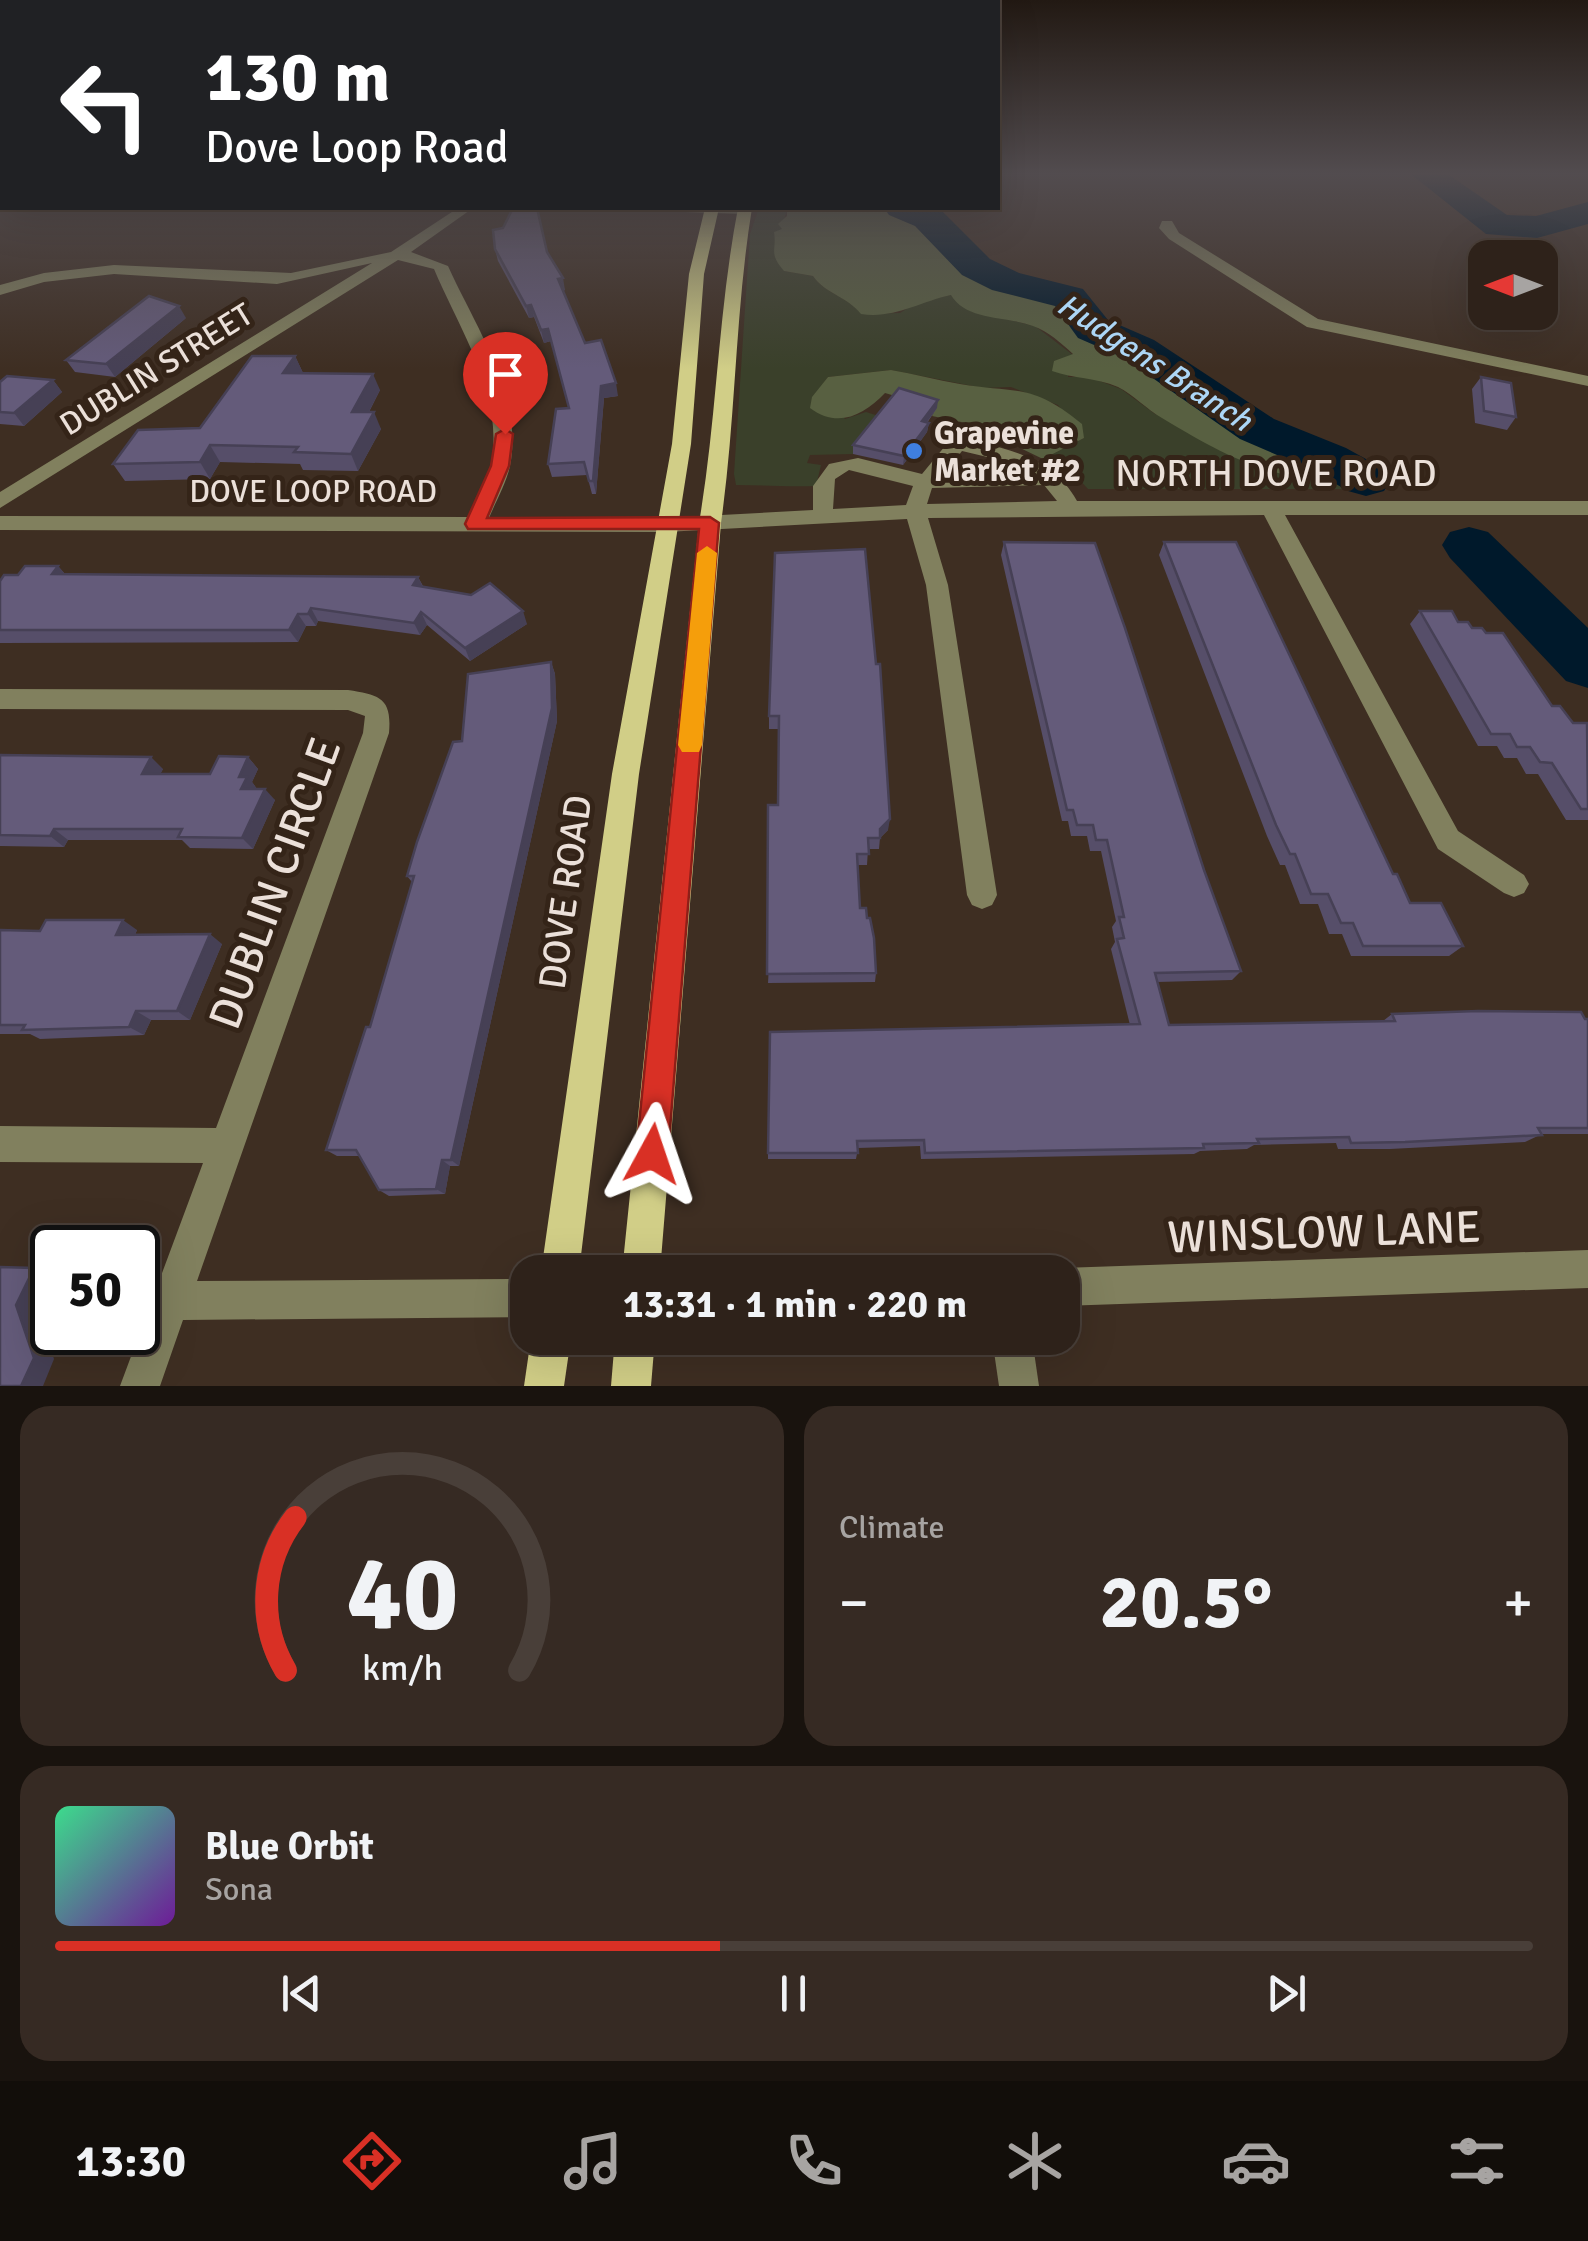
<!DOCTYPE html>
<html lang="en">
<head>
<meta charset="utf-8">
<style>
  :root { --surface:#2e221a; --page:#362a23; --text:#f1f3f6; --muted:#a7a4a2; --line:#493f39; --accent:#d93025 }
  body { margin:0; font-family:Signika,sans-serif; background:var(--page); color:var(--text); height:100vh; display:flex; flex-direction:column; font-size:38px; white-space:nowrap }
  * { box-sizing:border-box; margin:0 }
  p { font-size:32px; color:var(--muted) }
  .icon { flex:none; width:55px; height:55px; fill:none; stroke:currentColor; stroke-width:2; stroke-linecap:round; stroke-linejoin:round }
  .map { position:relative; height:1386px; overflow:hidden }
  .panel { display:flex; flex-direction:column; gap:20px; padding:20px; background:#19130e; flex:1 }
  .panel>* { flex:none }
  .guide { position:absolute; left:0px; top:0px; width:1000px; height:210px; box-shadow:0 10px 40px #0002,0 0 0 2px var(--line); background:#202124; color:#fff; overflow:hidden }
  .needle { width:65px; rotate:270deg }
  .fabs { position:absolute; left:1468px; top:240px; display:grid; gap:20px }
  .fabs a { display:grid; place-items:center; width:90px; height:90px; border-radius:20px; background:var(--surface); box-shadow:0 10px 40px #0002,0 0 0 2px var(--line); font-size:50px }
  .speed { position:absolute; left:30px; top:1225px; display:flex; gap:20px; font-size:50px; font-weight:700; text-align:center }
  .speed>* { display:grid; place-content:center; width:130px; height:130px; border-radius:50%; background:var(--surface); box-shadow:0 10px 40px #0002,0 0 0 2px var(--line); line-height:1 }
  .speed .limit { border:5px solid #111; border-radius:15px; background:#fff; color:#111 }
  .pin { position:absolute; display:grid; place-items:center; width:85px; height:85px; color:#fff; margin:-102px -42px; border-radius:50% 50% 50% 0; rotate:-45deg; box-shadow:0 0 10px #0007 }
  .pin .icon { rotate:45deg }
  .me { position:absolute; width:110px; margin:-55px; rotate:5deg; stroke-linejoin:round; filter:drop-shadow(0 0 8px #0008) }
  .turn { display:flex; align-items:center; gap:35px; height:210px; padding:0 40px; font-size:45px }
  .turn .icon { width:130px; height:130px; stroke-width:2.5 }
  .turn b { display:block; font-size:70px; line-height:85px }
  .big { font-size:75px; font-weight:700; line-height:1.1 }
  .panel .card { flex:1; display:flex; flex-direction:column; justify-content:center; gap:15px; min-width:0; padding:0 35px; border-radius:30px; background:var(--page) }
  .panel .dial { align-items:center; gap:0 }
  .dial svg { height:260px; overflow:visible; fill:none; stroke:var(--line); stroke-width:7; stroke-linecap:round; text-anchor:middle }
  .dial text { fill:var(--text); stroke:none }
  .song { display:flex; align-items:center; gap:30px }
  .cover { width:120px; height:120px; border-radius:15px; background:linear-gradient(135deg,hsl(150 70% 55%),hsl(280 70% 35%)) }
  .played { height:10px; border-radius:5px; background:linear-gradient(90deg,var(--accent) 45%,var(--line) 45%) }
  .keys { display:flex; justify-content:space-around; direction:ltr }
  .heat { display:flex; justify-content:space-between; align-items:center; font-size:55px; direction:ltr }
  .panel .tiles { flex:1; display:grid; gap:20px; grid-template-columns:1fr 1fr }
  .card:last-child { grid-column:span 2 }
  .trip { position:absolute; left:510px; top:1255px; width:570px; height:100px; border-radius:30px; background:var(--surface); box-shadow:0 10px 40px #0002,0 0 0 2px var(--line); font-weight:700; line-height:100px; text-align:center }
  .dock { display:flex; height:160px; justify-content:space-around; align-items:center; background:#120e0a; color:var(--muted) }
  .dock .icon { width:70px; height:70px }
  .dock .current { color:var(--accent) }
  .dock b { font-size:45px; color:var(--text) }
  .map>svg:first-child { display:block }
  .green { fill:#3a402a }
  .forest { fill:#586041 }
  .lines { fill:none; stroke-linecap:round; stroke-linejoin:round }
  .river { fill:#00192b; fill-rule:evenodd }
  .minor { fill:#81805e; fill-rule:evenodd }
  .major { fill:#d1ce87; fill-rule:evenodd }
  .wall { fill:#564e69 }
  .shaded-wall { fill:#464055 }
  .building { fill:#645b7a; stroke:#464055; stroke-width:2.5 }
  .route { fill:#d93025; stroke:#8d1f18; stroke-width:2.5 }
  .slow { fill:#f59e0b }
  .shop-dot { fill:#3f7fe0; stroke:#342418; stroke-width:4 }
  .labels { text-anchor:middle; stroke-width:10; stroke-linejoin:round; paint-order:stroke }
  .far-water-label { font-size:32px; font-style:italic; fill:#acd6f6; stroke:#342418 }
  .far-street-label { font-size:32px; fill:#ebe0d9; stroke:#342418 }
  .far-poi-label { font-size:32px; font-weight:bold; fill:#ebe0d9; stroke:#342418; text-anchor:start }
  .street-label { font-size:38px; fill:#ebe0d9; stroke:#342418 }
  .near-street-label { font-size:45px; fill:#ebe0d9; stroke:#342418 }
</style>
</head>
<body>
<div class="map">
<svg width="1588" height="1386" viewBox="0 0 1588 1386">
  <rect width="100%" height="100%" fill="#3e2e22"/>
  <path class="green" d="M759,208H787L782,229L784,271L813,276C824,293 848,297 862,314L900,313L917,302L951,295L1006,319L1035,326L1073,355L1068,377H1089L1121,389L1155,414L1321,483H1370L1381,489H1088L1075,475L1043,459L1084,438L1058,405L1011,387L983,388L891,370L828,377L820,388L845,419L866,412L882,417L853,454L810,455L807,463L821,465L816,486C787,487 762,485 736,485L734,474L750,234Z"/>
  <g class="forest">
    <path d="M787,208H901L928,218L976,267L1006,282L1069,297L1093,329L1139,349L1257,429L1329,459L1370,483C1280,483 1238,464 1162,418C1146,409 1134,395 1118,387C1095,377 1074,379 1052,371L1054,361L1073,354C1061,343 1048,331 1033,326C1007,316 966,321 951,295C919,302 894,319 861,314C848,297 824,293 813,276L784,271C768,252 777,252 774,232L782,229L778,224L787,216Z"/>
    <path d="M891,370C914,374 937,380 960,384C1018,394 1031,382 1082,424L1084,438L1043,459L971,424L932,416L936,408L885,393C864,415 838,429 810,408L812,397L828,377Z"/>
  </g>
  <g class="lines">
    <g class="river">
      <polygon points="1412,175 1449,175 1507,215 1536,216 1588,202 1588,224 1537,238 1486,234"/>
      <polygon points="884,208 941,210 990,259 1019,273 1083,289 1108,320 1154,340 1274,419 1346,448 1384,469 1391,480 1384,491 1366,496 1348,491 1312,470 1240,439 1124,358 1078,338 1055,306 992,290 962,275 915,226 889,215"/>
      <polygon points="1469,527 1488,532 1588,628 1588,688 1566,681 1450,558 1442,545 1450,532"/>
    </g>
    <g class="minor">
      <path d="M458,208H473L411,252L448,266C475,326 524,397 510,466C506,484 496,501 489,518H665L813,510V486L829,464L858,458L922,474L950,440L957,438C1004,447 1053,457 1077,501H1588V515H1285L1458,831L1524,875L1529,884L1524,893L1514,897L1504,893L1438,849L1264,515L928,518L948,585L997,895L992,905L982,909L972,905L967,895L926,585L907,519L665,532L0,530V516L468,517C476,501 485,485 490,468C507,399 459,329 434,269L398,260L0,508V492L372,263L277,284L114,274L44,282L0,295V285L44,273L114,265L291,273L391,252ZM962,451L1000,460L1028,473L942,476ZM849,470L913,486L906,505L833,509L835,479ZM1044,485L1057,501L927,504L932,488Z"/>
      <polygon points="678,208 749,208 751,210 744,214 685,212"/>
      <polygon points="1162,221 1172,221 1179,233 1318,319 1588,376 1588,386 1307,327 1169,239 1159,228"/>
      <path d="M0,689L348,690C380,695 392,698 389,733L197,1281L528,1279V1317L183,1320L160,1386H120L203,1163L0,1162V1126L216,1128L363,733L365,716L348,710L0,709Z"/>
      <polygon points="1588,1250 1588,1288 1062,1306 1062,1272 1050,1272 1062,1268"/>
      <polygon points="992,1338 1032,1338 1039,1386 999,1386"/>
    </g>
    <g class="major">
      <polygon points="705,208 719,208 704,274 691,444 639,774 579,1272 541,1272 612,774 672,444 689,274"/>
      <path d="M738,208H752C735,312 736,418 721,523L660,1272H622L699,523C717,418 718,312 738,208Z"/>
      <polygon points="531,1338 571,1338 564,1386 524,1386"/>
      <polygon points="615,1338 655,1338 651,1386 611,1386"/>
    </g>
  </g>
  <g class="wall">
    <polygon points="495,249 547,252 565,290 563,291 585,343 618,396 604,398 596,494 592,494 587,475 552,477 548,464 569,408 551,341 544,343 534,317 529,318 498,261"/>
    <polygon points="186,318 115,377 75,372 66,360"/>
    <polygon points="295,356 303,373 380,390 369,412 381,429 358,471 303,470 300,464 220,462 210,479 125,481 113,464 200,428"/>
    <polygon points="1481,377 1516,417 1507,430 1475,423 1472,389"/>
    <polygon points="53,380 62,392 24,426 0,424 0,382"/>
    <polygon points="937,408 927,423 929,423 927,432 903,465 853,454 853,445"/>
    <polygon points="1004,542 1204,870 1241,971 1232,980 1157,982 1169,1025 1383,1021 1392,1014 1588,1019 1588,1134 1542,1134 1525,1142 1390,1149 1338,1149 1336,1143 1254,1145 1247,1149 1200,1151 1194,1154 921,1159 920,1146 858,1148 856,1159 768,1159 768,1153 1130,1025 1111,949 1115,942 1112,927 1116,921 1101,851 1090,851 1087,836 1071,836 1068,821 1062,821 1001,555"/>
    <polygon points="1164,542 1393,874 1410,903 1463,946 1449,956 1351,956 1342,934 1329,934 1318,904 1300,904 1285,865 1280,865 1267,836 1159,555"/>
    <polygon points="775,553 888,830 880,838 879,849 868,849 867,865 858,865 860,908 867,918 876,973 875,982 768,983 778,805 779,729 769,729 769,716"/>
    <polygon points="58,566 65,574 418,577 423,586 527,624 470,661 427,625 420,635 318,621 316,626 306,626 298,642 0,643 0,581"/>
    <polygon points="1420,611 1458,622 1486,633 1552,706 1573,723 1588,725 1588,820 1566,820 1538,774 1526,774 1517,758 1504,758 1497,746 1478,746 1410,624"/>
    <polygon points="551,662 555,674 557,721 459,1166 450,1166 445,1194 389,1196 379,1190 359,1156 337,1156 326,1150 370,1027 412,882 407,876 462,741"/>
    <polygon points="0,755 163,769 160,774 210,774 248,757 258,769 252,782 257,789 275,800 253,849 190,848 182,840 68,840 64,847 0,846"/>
    <polygon points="0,930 137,930 135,935 222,944 190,1020 151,1020 144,1035 40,1039 30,1034 0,1034"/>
  </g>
  <g class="shaded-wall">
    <polygon points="563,278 565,290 560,291 558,279"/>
    <polygon points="531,305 534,317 529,318 526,306"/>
    <polygon points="179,306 186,318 115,377 106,364"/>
    <polygon points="548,329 551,341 544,343 541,330"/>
    <polygon points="295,356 303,373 283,373"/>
    <polygon points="373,374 380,390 360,429 352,412"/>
    <polygon points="53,380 62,392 24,426 14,413"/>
    <polygon points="616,383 618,396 604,398 596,494 593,481 601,386"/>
    <polygon points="938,400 937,408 921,430 922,421"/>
    <polygon points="374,412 381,429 358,471 351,454"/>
    <polygon points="929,423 927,432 903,465 904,456"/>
    <polygon points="210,445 220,462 210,479 200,462"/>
    <polygon points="58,566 69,579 52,574"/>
    <polygon points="418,577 424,589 413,585"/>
    <polygon points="311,608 318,621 316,626 308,614"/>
    <polygon points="523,611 527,624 470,661 465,648"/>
    <polygon points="421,612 427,625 420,635 414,623"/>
    <polygon points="298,614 306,626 298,642 289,630"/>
    <polygon points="551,662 555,674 557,721 459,1166 451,1160"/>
    <polygon points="151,757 163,769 154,786 142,774"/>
    <polygon points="248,757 258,769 252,782 257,789 241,789 239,777"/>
    <polygon points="265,789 275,800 253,849 242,838"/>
    <polygon points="890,819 888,830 880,838 880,829"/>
    <polygon points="54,829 68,840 64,847 50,836"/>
    <polygon points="123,920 137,930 130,945 116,935"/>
    <polygon points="210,934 222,944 190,1020 177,1011"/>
    <polygon points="136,1011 151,1020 144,1035 129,1027"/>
    <polygon points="442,1160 450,1166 445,1194 436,1189"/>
    <polygon points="34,1268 52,1271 37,1308 54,1359 43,1386 21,1386 16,1305"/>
  </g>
  <g class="building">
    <polygon points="513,208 537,208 547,252 563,278 558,279 585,343 601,340 616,383 601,386 593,481 589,481 584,462 548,464 556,409 569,408 548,329 541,330 531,305 526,306 495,249 493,230 503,228"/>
    <polygon points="149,296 179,306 106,364 66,360"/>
    <polygon points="252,356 295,356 283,373 373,374 352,412 374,412 351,454 294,452 298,447 210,445 200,462 113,464 138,430 200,428"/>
    <polygon points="7,376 53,380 14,413 0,412 0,382"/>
    <polygon points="1481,377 1511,383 1516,417 1484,411"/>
    <polygon points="899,388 938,400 922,421 929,423 904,456 853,445"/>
    <polygon points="1004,542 1095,543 1125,628 1204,870 1241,971 1155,973 1169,1025 1395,1021 1392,1014 1478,1011 1581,1012 1585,1019 1588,1019 1588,1128 1538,1128 1542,1135 1405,1142 1351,1143 1349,1137 1257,1139 1259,1143 1203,1144 1204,1148 925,1153 924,1140 857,1141 858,1153 768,1153 770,1032 1140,1024 1117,939 1124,938 1119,917 1124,917 1107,840 1096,840 1093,825 1077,825 1073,810 1067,810"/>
    <polygon points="1164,542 1236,542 1393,874 1397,874 1410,903 1441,903 1463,946 1363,946 1353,923 1341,923 1328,894 1311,894 1295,854 1290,854 1276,825"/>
    <polygon points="865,549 876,664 880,664 890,819 880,829 880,838 868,838 869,854 857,854 860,908 866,908 867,918 870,918 874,938 876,973 767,974 768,805 778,805 779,716 769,716 775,553"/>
    <polygon points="25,566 58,566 52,574 418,577 413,585 471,595 490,583 523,611 465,648 421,612 414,623 311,608 308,614 298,614 289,630 0,630 0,581 4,575 18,575"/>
    <polygon points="1420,611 1452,611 1458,622 1468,622 1472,628 1482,628 1486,633 1503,633 1552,706 1560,706 1573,723 1587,723 1588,809 1581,809 1552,763 1540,762 1530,747 1517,747 1510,734 1491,734"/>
    <polygon points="551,662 552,708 451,1160 442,1160 436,1189 379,1190 356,1150 326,1150 366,1027 370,1027 414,876 407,876 417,842 453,742 462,741 468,674"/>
    <polygon points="0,755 151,757 142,774 210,774 219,756 248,757 239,777 247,777 241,789 265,789 242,838 178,837 182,829 54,829 50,836 0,835"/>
    <polygon points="46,920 123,920 116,935 210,934 177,1011 136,1011 129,1027 22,1030 25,1025 0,1025 0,930 40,931"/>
    <polygon points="0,1267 34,1268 16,1305 34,1358 21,1386 0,1386"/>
  </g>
  <linearGradient id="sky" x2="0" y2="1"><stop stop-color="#221913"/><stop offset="0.47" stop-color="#524c4f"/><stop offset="1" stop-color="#524c4f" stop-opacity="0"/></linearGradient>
  <rect width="1588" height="369" fill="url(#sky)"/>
  <polygon class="route" points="505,429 513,434 509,466 487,518 710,517 719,523 668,1154 663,1165 652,1170 641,1165 636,1154 699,529 468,529 465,524 491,466 496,434"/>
  <polygon class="slow" points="707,546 717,553 702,745 699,752 682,752 678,745 697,553"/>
  <circle class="shop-dot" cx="914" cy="451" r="10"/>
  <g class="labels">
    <g class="far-water-label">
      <text transform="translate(1155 362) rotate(33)" y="11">Hudgens Branch</text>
    </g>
    <g class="far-street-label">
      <text transform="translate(156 369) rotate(-32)" y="11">DUBLIN STREET</text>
      <text x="313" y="502">DOVE LOOP ROAD</text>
    </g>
    <g class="far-poi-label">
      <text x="934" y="444">Grapevine<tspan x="934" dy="37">Market #2</tspan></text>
    </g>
    <g class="street-label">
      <text x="1276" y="486">NORTH DOVE ROAD</text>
      <text transform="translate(565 892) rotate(-82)" y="13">DOVE ROAD</text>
    </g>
    <g class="near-street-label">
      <text transform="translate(274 883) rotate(-70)" y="16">DUBLIN CIRCLE</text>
      <text transform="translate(1324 1231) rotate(-2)" y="16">WINSLOW LANE</text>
    </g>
  </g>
</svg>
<div class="fabs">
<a><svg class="needle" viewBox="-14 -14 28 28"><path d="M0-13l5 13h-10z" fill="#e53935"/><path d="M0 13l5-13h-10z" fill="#a7a4a2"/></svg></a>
</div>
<div class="speed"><div class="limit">50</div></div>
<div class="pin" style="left:505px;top:434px;background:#d93025"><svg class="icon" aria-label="arrive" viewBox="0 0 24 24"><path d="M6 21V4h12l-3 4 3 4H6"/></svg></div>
<svg class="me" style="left:652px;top:1154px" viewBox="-20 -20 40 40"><path d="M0-17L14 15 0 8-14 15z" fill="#d93025" stroke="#fff" stroke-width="4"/></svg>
<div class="trip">13:31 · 1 min · 220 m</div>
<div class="guide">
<div class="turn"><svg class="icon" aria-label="left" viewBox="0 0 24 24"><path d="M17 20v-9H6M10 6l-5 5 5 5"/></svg><div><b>130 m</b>Dove Loop Road</div></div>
</div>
</div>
<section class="panel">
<div class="tiles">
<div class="card dial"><svg viewBox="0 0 100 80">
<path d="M14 69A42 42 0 1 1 86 69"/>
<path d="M14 69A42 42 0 0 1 17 22" stroke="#d93025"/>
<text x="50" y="56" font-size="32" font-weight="700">40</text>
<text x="50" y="72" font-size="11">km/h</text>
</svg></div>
<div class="card"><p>Climate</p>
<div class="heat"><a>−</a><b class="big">20.5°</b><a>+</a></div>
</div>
<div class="card">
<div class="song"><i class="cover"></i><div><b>Blue Orbit</b><p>Sona</p></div></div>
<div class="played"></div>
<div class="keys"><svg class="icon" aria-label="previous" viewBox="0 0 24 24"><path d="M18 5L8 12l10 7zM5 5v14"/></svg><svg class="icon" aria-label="pause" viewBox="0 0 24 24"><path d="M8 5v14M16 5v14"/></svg><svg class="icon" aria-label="next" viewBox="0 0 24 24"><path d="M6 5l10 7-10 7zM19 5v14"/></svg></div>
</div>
</div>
</section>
<nav class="dock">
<b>13:30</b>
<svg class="icon current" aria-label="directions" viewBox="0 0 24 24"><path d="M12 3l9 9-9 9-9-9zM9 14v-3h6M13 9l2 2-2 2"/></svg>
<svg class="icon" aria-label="music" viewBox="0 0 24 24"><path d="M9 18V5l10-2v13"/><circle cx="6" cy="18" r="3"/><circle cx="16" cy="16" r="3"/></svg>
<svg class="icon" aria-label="phone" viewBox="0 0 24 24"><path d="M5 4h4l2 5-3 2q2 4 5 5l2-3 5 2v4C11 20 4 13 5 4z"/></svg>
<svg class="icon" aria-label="climate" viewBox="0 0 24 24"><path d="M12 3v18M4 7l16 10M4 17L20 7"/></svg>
<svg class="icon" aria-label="car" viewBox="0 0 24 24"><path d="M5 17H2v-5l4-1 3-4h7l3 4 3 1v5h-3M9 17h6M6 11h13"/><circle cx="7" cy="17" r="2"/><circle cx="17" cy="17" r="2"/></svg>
<svg class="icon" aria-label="filters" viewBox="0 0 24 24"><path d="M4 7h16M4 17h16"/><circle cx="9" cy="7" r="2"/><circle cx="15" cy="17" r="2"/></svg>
</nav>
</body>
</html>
